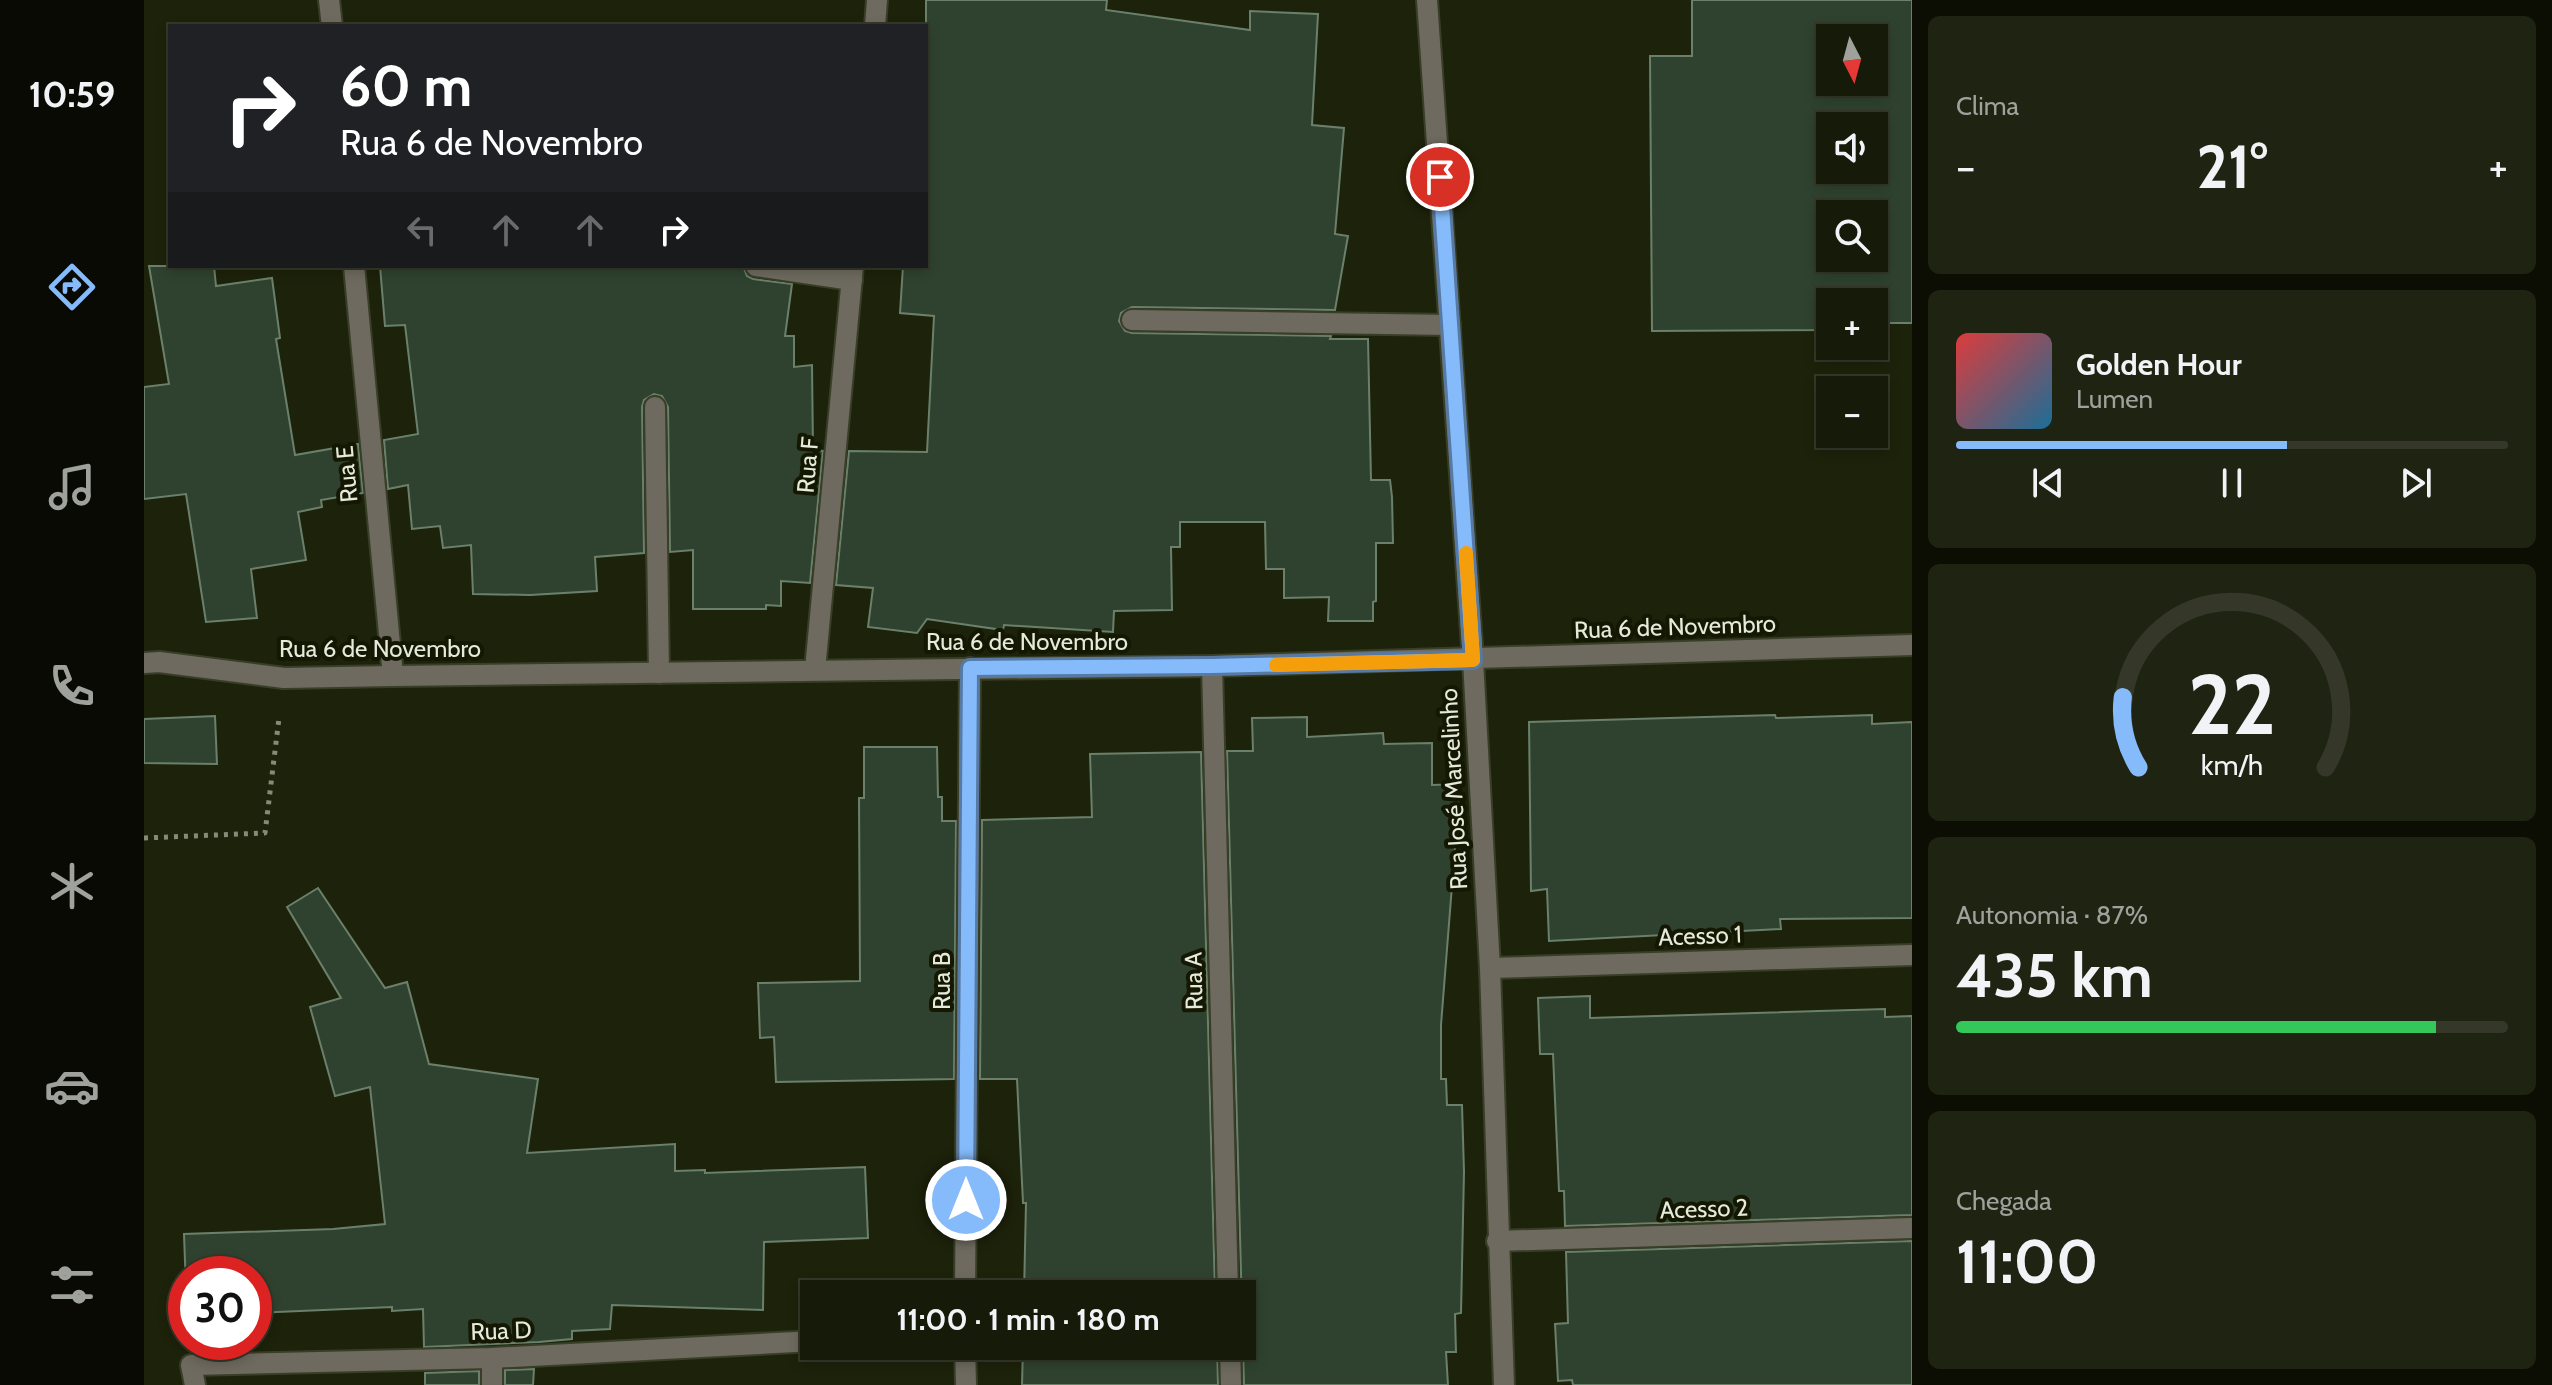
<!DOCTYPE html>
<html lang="pt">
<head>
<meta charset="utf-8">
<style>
  :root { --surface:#161a08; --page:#1f2312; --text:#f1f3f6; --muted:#9ea19c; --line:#353829; --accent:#85bbfb }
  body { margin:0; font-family:Cabin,sans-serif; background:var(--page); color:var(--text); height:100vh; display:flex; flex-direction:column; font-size:30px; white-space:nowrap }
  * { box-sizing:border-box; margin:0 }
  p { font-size:26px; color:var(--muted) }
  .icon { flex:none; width:44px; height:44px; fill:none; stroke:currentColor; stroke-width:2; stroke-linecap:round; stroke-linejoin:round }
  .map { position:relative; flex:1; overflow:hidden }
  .drawer { display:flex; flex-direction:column; gap:16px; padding:16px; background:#0c0e04; width:640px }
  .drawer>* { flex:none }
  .banner { position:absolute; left:24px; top:24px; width:760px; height:244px; border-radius:0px; box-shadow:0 4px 12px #0003,0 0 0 2px var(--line); background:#202124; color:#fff; overflow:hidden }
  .needle { width:52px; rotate:174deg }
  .tools { position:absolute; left:1672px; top:24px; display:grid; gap:16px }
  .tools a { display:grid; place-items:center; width:72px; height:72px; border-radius:0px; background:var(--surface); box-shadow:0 4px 12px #0003,0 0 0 2px var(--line); font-size:40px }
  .speed { position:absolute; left:24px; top:1256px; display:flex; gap:16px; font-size:40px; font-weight:700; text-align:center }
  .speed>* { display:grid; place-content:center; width:104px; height:104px; border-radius:50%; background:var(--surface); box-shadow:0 4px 12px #0003,0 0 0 2px var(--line); line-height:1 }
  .speed .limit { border:12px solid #d22; background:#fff; color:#111 }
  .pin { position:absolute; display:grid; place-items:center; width:68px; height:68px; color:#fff; margin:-34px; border:4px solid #fff; border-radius:50%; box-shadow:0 2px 8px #0007 }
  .me { position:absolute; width:88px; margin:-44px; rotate:0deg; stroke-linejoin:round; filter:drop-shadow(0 0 6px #0008) }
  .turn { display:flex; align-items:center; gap:28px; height:168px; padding:0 40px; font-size:36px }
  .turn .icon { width:104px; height:104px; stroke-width:2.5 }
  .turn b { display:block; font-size:56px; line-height:68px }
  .lanes { display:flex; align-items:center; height:76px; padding:0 40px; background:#0003; justify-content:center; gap:40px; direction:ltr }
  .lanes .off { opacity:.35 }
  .big { font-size:60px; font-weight:700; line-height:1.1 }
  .drawer .tile { flex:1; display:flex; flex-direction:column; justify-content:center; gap:12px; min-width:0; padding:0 28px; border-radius:12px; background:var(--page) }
  .drawer .dial { align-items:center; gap:0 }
  .dial svg { height:208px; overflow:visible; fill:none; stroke:var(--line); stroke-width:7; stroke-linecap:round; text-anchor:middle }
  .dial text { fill:var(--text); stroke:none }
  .song { display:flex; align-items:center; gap:24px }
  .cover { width:96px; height:96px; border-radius:12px; background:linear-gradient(135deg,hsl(0 70% 55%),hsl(200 70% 35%)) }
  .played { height:8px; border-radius:4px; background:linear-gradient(90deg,var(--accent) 60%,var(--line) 60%) }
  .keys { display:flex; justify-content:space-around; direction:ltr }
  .heat { display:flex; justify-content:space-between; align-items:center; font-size:44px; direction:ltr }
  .charge { height:12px; border-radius:6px; background:linear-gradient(90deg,#34c759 87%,var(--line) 0) }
  .trip { position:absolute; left:656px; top:1280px; width:456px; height:80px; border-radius:0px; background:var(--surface); box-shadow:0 4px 12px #0003,0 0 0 2px var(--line); font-weight:700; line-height:80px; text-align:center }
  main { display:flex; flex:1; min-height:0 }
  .tab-bar { display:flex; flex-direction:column; width:144px; justify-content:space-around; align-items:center; background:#090a03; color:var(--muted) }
  .tab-bar .icon { width:56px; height:56px }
  .tab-bar .active { color:var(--accent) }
  .tab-bar b { font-size:36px; color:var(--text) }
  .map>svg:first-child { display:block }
  .building { fill:#2f422f; stroke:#6b806b; stroke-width:2; fill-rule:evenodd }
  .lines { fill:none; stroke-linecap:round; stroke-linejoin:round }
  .minor-casing { stroke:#393e27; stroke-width:24 }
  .path { stroke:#868a77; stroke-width:5; stroke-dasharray:4 6; stroke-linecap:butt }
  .minor { stroke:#6e6a5f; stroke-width:20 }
  .route-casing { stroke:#567aa3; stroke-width:20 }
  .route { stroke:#85bbfb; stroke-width:14 }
  .slow { stroke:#f59e0b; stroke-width:14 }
  .labels { text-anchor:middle; stroke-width:8; stroke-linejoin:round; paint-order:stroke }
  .street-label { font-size:24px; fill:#e6eadb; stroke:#141803 }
</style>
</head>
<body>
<main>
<nav class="tab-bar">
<b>10:59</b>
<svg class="icon active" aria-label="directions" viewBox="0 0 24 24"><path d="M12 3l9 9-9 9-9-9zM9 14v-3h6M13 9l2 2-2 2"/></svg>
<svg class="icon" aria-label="music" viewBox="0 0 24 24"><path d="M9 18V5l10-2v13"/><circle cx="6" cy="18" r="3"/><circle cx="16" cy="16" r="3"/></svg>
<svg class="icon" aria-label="phone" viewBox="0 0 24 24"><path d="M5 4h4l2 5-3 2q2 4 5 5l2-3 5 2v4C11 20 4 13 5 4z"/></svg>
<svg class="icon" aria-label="climate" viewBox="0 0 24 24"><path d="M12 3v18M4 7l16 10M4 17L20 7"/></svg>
<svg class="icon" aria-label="car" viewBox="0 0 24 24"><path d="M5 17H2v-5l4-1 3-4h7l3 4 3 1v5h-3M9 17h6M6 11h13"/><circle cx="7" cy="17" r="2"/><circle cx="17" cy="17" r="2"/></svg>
<svg class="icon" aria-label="filters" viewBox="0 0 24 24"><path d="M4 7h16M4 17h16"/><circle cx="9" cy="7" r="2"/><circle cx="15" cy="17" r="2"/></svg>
</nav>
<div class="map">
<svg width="1768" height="1385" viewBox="0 0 1768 1385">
  <rect width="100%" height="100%" fill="#1d220a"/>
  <g class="building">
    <polygon points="782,0 963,0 962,10 1106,30 1106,11 1174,14 1168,125 1200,128 1191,234 1204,236 1191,310 988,307 977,313 975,321 981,331 988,333 1187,336 1186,339 1224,339 1227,480 1246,480 1248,497 1249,543 1232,543 1232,601 1229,602 1229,621 1184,621 1185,597 1140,598 1140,569 1122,569 1121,522 1036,522 1036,547 1027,547 1028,610 970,611 969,632 860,625 859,630 783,619 773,633 724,627 729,588 692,585 705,451 783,452 790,316 756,313 759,266 782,266"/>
    <path d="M1548,0H1768V323H1730V302H1686V330L1508,331L1506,56H1548ZM1686,38H1730V82H1686ZM1686,126H1730V170H1686ZM1686,214H1730V258H1686Z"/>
    <polygon points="5,266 70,266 72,286 128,278 136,338 132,339 151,455 214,444 219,493 177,500 178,507 154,512 162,560 107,569 113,618 62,622 42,494 0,499 0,387 25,384"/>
    <polygon points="236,266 599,266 603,276 609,279 648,284 641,336 650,336 650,367 668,365 669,450 679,451 666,583 637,581 637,606 622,605 622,609 549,609 549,550 526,552 524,407 518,396 510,394 500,400 498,407 500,553 451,557 453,591 386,595 329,594 327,545 299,548 296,526 268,529 264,485 244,489 240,440 274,434 261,325 241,326"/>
    <polygon points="1631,715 1632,718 1728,715 1728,724 1768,722 1768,918 1636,919 1637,929 1405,941 1403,889 1387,891 1385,722"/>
    <polygon points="71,716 73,764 0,763 0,719"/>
    <polygon points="1163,717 1163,737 1239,733 1240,744 1288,743 1288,785 1316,784 1297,1025 1297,1079 1302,1079 1303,1105 1318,1105 1320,1172 1317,1313 1311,1314 1312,1352 1302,1352 1304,1385 1100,1385 1083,751 1109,751 1108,718"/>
    <polygon points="720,747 793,747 794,797 798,797 798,821 812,821 810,1079 632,1082 630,1037 616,1038 614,983 716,981 715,798 720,798"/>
    <polygon points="1057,752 1071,1294 880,1294 882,1203 879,1203 873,1079 836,1079 838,820 948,817 946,754"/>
    <polygon points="174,888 241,988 263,982 285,1064 394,1079 383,1153 531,1144 531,1171 561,1170 561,1173 721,1167 724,1238 620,1242 619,1310 468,1305 466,1329 428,1331 428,1339 395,1342 280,1347 279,1309 248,1311 248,1307 110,1313 110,1274 42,1274 42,1289 40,1234 189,1229 241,1224 226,1087 191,1096 166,1007 197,998 143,907"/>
    <polygon points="1446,996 1446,1018 1741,1009 1741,1017 1768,1016 1768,1215 1421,1226 1420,1191 1415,1191 1409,1054 1396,1054 1394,998"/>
    <polygon points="1768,1241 1768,1385 1429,1385 1428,1380 1414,1381 1411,1324 1424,1323 1422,1252"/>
    <polygon points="879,1346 1073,1346 1074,1385 878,1385"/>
    <polygon points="390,1369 389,1385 361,1385 361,1370"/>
    <polygon points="335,1371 335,1385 281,1385 281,1373"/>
  </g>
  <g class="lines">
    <defs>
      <g id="minor">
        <polyline points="185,0 188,26"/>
        <polyline points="1283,0 1329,660 1346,968 1360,1385"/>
        <polyline points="731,26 733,0"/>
        <polyline points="210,266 249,676"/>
        <polyline points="612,266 708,280"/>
        <polyline points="988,320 1306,325"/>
        <polyline points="511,407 515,673"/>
        <polyline points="0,663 15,662 140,678 249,676 1068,666 1768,645"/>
        <polyline points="1068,666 1084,1294"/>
        <polyline points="671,670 709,266"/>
        <polyline points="1346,968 1768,955"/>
        <polyline points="1353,1241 1768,1228"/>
        <polyline points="821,1294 826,668"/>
        <polyline points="821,1346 822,1385"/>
        <polyline points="1086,1346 1087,1385"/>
        <polyline points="51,1385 47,1365 348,1358 670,1341"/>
        <polyline points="348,1385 348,1358"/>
      </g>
    </defs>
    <use href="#minor" class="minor-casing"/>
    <polyline class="path" points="0,838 121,833 135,718"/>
    <use href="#minor" class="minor"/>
  </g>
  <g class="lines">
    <defs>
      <polyline id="route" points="822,1200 826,668 1068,666 1329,660 1296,177"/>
    </defs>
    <use href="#route" class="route-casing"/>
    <use href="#route" class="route"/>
    <polyline class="slow" points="1132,665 1329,660 1322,553"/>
  </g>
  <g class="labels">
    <g class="street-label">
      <text transform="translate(664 465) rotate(-85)" y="8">Rua F</text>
      <text transform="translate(203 474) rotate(-95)" y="8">Rua E</text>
      <text transform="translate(1531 627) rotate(-2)" y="8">Rua 6 de Novembro</text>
      <text x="883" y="650">Rua 6 de Novembro</text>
      <text x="236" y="657">Rua 6 de Novembro</text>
      <text transform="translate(1310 789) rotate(-93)" y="8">Rua José Marcelinho</text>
      <text transform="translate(1556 936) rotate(-2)" y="8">Acesso 1</text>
      <text transform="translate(798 981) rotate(-90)" y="8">Rua B</text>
      <text transform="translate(1050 981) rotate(-91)" y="8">Rua A</text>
      <text transform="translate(1560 1209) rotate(-2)" y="8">Acesso 2</text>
      <text transform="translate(357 1331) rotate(-2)" y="8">Rua D</text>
    </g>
  </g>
</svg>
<div class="tools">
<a><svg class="needle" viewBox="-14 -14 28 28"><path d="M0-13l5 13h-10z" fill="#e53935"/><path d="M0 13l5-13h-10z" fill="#9ea19c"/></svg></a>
<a><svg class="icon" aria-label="sound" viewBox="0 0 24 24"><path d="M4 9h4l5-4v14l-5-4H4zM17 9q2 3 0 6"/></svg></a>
<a><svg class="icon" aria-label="search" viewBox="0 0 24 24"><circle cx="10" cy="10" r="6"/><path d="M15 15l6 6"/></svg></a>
<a>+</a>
<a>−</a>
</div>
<div class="speed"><div class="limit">30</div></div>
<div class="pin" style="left:1296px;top:177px;background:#d93025"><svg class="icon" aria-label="arrive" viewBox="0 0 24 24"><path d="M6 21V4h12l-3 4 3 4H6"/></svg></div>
<svg class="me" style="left:822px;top:1200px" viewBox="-20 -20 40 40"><circle r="17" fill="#85bbfb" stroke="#fff" stroke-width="3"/><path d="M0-11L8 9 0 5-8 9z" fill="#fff"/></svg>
<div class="trip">11:00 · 1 min · 180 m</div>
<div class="banner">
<div class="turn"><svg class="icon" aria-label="right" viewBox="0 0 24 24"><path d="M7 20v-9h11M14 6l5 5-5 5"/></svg><div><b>60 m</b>Rua 6 de Novembro</div></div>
<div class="lanes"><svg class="icon off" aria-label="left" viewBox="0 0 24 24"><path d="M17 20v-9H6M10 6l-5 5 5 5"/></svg><svg class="icon off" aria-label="ahead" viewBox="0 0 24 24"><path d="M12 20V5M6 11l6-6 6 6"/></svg><svg class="icon off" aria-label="ahead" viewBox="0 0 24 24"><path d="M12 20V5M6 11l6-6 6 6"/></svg><svg class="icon" aria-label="right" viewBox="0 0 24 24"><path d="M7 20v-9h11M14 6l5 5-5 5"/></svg></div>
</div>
</div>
<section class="drawer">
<div class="tile"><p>Clima</p>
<div class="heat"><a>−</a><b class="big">21°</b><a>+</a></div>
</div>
<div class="tile">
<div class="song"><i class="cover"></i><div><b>Golden Hour</b><p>Lumen</p></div></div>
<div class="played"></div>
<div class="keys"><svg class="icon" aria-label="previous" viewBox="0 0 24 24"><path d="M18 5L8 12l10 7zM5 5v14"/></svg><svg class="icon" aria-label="pause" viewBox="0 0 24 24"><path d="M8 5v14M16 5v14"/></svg><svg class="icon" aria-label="next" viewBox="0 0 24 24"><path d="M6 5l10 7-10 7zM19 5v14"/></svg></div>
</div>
<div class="tile dial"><svg viewBox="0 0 100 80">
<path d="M14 69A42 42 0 1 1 86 69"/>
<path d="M14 69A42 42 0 0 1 8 42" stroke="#85bbfb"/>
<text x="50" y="56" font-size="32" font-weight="700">22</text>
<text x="50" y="72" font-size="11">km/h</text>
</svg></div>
<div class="tile"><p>Autonomia · 87%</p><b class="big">435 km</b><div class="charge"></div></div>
<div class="tile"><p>Chegada</p><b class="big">11:00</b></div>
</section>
</main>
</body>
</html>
